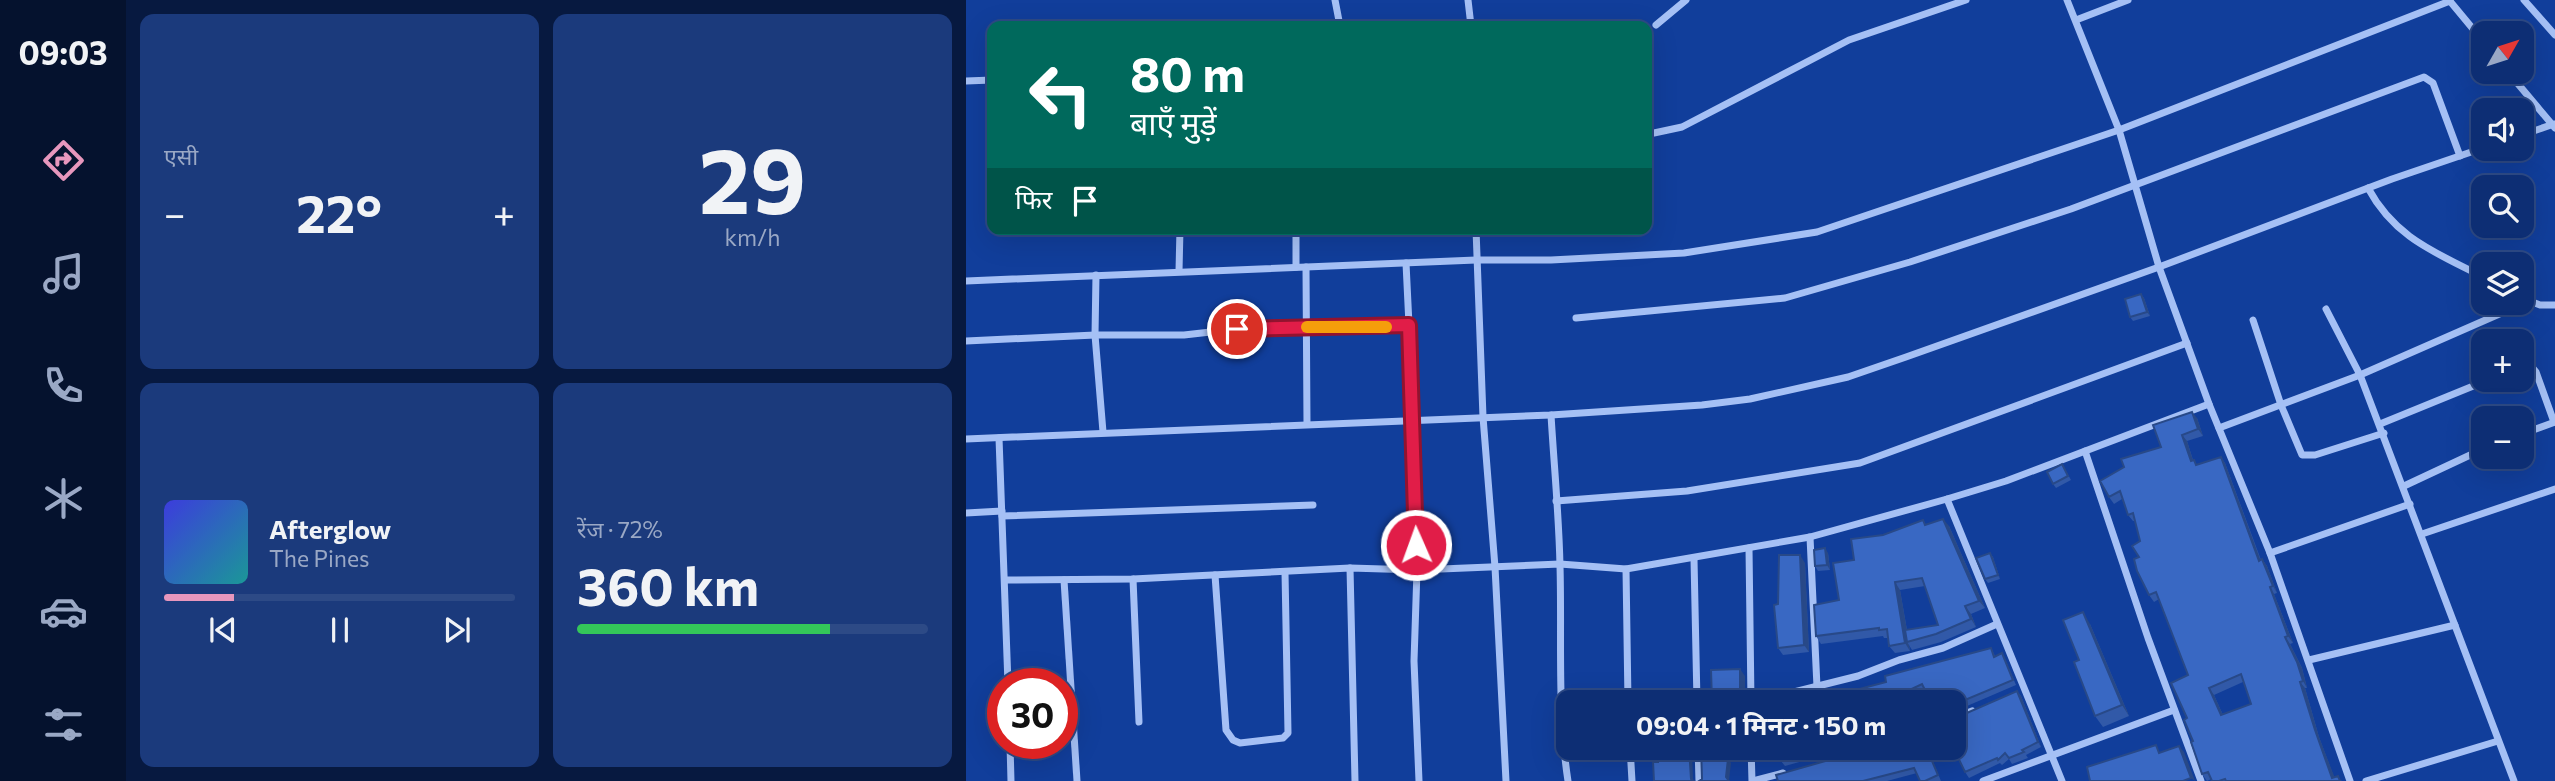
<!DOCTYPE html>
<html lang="hi">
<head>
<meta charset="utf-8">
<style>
  :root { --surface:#0d2e74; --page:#1b3a7c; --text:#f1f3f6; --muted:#9aa8c5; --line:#2d4a86; --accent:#e797bd }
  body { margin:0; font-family:Commissioner,"Noto Sans Devanagari",sans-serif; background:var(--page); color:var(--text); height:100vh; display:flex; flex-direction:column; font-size:26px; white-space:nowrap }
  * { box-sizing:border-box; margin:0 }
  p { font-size:23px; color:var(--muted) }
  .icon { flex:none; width:38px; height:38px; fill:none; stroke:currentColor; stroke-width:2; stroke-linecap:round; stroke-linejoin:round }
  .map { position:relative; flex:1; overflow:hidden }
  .side { display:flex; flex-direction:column; gap:14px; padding:14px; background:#071940; width:840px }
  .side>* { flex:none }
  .hud { position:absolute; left:21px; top:21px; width:665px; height:214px; border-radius:14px; box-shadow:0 7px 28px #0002,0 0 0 2px var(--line); background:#00695c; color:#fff; overflow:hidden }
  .needle { width:46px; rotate:51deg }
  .buttons { position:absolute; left:1505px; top:21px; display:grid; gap:14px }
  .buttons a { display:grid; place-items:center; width:63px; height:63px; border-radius:14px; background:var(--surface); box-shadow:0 7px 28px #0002,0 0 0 2px var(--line); font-size:35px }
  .speed { position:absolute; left:21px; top:668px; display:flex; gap:14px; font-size:35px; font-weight:700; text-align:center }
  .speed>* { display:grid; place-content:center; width:91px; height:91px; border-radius:50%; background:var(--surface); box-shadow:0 7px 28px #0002,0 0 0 2px var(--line); line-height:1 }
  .speed .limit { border:10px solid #d22; background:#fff; color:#111 }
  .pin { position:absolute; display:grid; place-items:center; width:60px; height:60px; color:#fff; margin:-30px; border:4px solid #fff; border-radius:50%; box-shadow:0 2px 7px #0007 }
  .me { position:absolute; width:77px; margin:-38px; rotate:358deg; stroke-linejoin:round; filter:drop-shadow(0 0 5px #0008) }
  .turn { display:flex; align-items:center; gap:24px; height:147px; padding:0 28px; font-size:32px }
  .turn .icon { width:91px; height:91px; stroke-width:2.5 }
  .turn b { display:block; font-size:49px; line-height:60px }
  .then { display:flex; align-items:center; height:66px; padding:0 28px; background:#0003; gap:14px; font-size:26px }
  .big { font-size:52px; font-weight:700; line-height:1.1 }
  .side .card { flex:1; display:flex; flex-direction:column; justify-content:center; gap:10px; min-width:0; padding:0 24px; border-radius:14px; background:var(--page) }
  .side .dial { align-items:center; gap:0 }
  .dial b { font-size:91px; line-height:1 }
  .song { display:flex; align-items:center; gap:21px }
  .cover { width:84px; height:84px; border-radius:10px; background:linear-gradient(135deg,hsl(240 70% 55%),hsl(180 70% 35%)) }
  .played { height:7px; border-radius:4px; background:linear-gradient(90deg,var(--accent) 20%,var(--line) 20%) }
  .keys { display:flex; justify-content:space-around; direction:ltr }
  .heat { display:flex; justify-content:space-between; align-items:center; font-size:38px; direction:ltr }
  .charge { height:10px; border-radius:5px; background:linear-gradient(90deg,#34c759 72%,var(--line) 0) }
  .side .tiles { flex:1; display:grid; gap:14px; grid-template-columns:repeat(2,1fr) }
  .trip { position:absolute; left:590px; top:690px; width:410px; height:70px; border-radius:14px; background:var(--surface); box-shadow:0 7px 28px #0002,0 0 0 2px var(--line); font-weight:700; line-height:70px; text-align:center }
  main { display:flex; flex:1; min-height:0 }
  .menu { display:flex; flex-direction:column; width:126px; justify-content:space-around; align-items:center; background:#05122e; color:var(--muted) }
  .menu .icon { width:49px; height:49px }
  .menu .on { color:var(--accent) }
  .menu b { font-size:32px; color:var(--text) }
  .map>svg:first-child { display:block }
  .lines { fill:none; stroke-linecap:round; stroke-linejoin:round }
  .street { stroke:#a5c0f5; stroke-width:7 }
  .wall { fill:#3159a8; fill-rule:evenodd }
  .shaded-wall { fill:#284988 }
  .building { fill:#3968c3; stroke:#284988; stroke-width:2; fill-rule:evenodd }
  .route-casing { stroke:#92132f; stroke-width:18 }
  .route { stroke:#e11d48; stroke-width:12 }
  .slow { stroke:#f59e0b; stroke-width:12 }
</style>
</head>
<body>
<main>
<nav class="menu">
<b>09:03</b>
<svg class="icon on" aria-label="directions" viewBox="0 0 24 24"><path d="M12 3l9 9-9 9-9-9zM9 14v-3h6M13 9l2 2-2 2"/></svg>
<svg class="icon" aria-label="music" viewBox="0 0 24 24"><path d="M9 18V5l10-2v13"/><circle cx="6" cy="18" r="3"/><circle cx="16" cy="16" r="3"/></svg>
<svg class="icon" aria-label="phone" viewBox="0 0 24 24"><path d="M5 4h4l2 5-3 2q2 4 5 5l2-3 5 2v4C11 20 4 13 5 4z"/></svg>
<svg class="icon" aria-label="climate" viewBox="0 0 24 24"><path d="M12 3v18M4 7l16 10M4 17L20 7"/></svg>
<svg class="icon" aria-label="car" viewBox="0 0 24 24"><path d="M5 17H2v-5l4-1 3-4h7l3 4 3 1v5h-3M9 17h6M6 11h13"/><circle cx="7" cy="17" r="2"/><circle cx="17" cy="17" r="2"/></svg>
<svg class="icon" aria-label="filters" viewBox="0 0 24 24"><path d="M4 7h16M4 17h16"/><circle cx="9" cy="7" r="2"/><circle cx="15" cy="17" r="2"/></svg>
</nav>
<section class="side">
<div class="tiles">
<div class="card"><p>एसी</p>
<div class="heat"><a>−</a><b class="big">22°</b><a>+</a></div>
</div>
<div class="card dial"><b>29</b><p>km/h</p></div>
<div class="card">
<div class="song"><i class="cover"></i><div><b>Afterglow</b><p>The Pines</p></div></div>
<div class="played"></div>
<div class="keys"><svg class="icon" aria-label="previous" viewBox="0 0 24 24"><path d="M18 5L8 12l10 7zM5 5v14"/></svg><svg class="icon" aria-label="pause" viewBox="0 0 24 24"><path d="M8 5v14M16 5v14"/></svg><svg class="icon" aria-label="next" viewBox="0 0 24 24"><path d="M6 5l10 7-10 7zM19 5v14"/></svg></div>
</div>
<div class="card"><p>रेंज · 72%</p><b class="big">360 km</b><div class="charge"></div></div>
</div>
</section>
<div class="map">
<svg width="1589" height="781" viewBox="0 0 1589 781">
  <rect width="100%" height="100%" fill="#113e9b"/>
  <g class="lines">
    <g class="street">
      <polyline points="369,0 374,26"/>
      <polyline points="502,0 505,26"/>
      <polyline points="1101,0 1153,130 1193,267 1243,404 1304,553 1384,781"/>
      <polyline points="1483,0 1517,41"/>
      <polyline points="1558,0 1589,35"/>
      <polyline points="1110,20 1162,0"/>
      <polyline points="690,25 720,0"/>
      <polyline points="1542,72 1589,128"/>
      <polyline points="0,81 26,80"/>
      <polyline points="688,133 716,127 883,40 1000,0"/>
      <polyline points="1556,135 1588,124"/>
      <path d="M1402,188C1429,238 1469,252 1517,277"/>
      <polyline points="330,229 330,267"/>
      <polyline points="510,229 517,417 529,567 540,781"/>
      <polyline points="340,267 341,424"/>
      <polyline points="213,271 214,229"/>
      <polyline points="130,275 129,335 137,432"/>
      <polyline points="0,281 510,260 585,260 718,253 851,232 1153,130 1484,1"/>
      <polyline points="1556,298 1574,305 1589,305"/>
      <polyline points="1360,309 1394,375 1563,301"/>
      <polyline points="610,318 819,298 944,262 1105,209 1458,77 1467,83 1494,156"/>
      <polyline points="1287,320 1315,405 1336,455 1349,455 1418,433"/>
      <polyline points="443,325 451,570 448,661 453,781"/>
      <polyline points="0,341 129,335 218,335 271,329 443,325 440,263"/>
      <polyline points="1556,366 1565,366 1570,372 1588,422"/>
      <path d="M585,415C588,465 593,516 594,566C596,637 591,710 602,781"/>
      <polyline points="1414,424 1522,380"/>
      <polyline points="1253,428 1394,375 1548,781"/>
      <polyline points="1556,434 1589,422"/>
      <polyline points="33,438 42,684"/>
      <polyline points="0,439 585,415 736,405 784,399 882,377 940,357 1193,267 1426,179 1517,148"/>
      <polyline points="1119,451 1182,638 1235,781"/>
      <polyline points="1438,486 1517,449"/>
      <polyline points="981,499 1096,781"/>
      <polyline points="590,501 721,491 894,463 1221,343"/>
      <polyline points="0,513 36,511"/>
      <polyline points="36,516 347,505"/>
      <polyline points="1456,534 1589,489"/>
      <polyline points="844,537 851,687"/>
      <polyline points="783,548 785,702"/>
      <polyline points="1304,553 1444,504"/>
      <polyline points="728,559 731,702"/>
      <polyline points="384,568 389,781"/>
      <polyline points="660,569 662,702"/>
      <polyline points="249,575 260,730 267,740 274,743 317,738 322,733 319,572"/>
      <polyline points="167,579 173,722"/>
      <polyline points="39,580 167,579 384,568 451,570 594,564 660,569 844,537 981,499 1040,481 1243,404"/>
      <polyline points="98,580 111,781"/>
      <polyline points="1343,660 1489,625"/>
      <polyline points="785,693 824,693 892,676 933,660 977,648 1031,624"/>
      <polyline points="987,719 1006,711"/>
      <polyline points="44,744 45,781"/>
      <polyline points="664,747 666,781"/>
      <polyline points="732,747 733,781"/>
      <polyline points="785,747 786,781"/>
      <polyline points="787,781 817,773"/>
      <polyline points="1017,781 1208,710"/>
      <polyline points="1400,781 1532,741"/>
    </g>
  </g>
  <g class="wall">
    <polygon points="1175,294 1178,298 1184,316 1167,321 1164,317"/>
    <path d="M1231,418L1237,436L1221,441L1227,460L1231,465L1255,457L1259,463L1295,560L1296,559L1301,566L1311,593L1308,594L1327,643L1324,644L1336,668L1341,688H1339L1353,737L1368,777L1376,781H1246L1245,779L1241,781L1236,774L1221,718L1222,675L1193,599L1188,602L1183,595L1173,557L1174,541L1169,521H1167L1162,515L1156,499L1148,504L1143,497L1195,447ZM1277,682L1285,704L1257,715L1248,695Z"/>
    <polygon points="1096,464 1105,480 1090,488 1087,484"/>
    <path d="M957,520L960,525L983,526L1019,608L1005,614L1010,627L975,642L946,650L943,645L944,651L929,653L923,646L922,638H918L917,636L855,644L850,636L917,535ZM959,586L972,625L941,630L934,590Z"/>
    <polygon points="862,553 864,570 852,571 849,566"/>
    <polygon points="1024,553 1027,557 1034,579 1022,583 1019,579"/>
    <polygon points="839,563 843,652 817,655 812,648 812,604"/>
    <polygon points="1124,624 1163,716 1137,727 1129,716 1113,660"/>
    <polygon points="1025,648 1029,656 1039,659 1050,685 987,712 987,702 959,690 941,698 920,682"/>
    <polygon points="1051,691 1055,696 1075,747 1060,755 1062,758 1046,764 1043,759 1036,765 1034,763 1003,778 999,772"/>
    <polygon points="811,747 887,747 819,766 815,761"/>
    <polygon points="961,747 975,781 954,781 951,773 921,781 812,781 909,748"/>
  </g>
  <g class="shaded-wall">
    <polygon points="1175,294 1178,298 1184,316 1181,312"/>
    <polygon points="1226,412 1231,418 1237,436 1232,429"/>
    <polygon points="1216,435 1221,441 1229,467 1225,461"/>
    <polygon points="1255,457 1259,463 1297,567 1293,561"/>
    <polygon points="977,519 983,526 1019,608 1013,601"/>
    <polygon points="859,548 862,553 864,570 861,565"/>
    <polygon points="1024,553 1027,557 1034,579 1032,575"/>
    <polygon points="834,555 839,563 843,652 838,645"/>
    <polygon points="1296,559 1301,566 1311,593 1307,586"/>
    <polygon points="929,582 934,590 943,642 941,642 943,645 944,651 939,643"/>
    <polygon points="1304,587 1308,594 1327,643 1322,636"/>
    <polygon points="999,606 1005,614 1010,627 1005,619"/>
    <polygon points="1117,612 1124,624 1163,716 1156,705"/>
    <polygon points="1319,637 1324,644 1336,668 1341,688 1337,681"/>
    <polygon points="774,669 779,676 779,702 774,696"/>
    <polygon points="1334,682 1339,688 1353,737 1370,781 1366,778 1349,730"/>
    <polygon points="1243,688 1248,695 1260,722 1255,715"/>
    <polygon points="722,690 725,695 726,702 723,702"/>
    <polygon points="1051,691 1055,696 1075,747 1072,742"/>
    <polygon points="1213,746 1218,752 1229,781 1225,778"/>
    <polygon points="723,747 726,747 727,781 725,779"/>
    <polygon points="759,750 762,754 762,763 759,759"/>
    <polygon points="762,759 765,763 763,781 760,777"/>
  </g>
  <g class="building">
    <polygon points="1175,294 1181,312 1164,317 1159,299"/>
    <path d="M1226,412L1232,429L1216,435L1225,461L1228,460L1230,465L1255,457L1293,561L1296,559L1307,586L1304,587L1322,636L1319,637L1331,662L1337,681L1334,682L1349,730L1366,778L1372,776L1374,781H1260L1259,779L1253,781H1246L1242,772L1236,774L1225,742L1227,741L1218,720L1221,718L1205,683L1222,675L1190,592L1183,595L1171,571L1168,559L1173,557L1166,546L1174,541L1167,513L1162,515L1154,491L1143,497L1134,481L1158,467L1155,459L1195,447L1187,425ZM1275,674L1285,704L1255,715L1243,688Z"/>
    <polygon points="1096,464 1102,476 1087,484 1081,472"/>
    <polygon points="977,519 1013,601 999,606 1005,619 970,634 941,642 939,630 972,625 956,578 929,582 939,643 923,646 921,629 913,630 913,628 850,636 848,605 873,600 867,563 888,560 885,539 917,535 957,520 959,525"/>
    <polygon points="859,548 861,565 849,566 848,550"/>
    <polygon points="1024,553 1032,575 1019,579 1010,558"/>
    <polygon points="813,555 834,555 838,645 812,648 808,605 812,604"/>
    <polygon points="1117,612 1156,705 1129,716 1108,662 1113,660 1097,620"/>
    <polygon points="1025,648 1028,657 1036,653 1047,680 987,705 987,702 965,702 956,684 937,693 941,702 844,702 920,682 919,676"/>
    <polygon points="774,669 774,696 780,702 746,702 745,670"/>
    <polygon points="705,690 722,690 723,702 680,702 680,696 705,696"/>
    <polygon points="1051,691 1072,742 1056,750 1058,752 1043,758 1039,753 1032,760 1031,758 999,772 987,747 987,719"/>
    <polygon points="827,692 828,701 831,701 832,702 814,702 812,695"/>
    <polygon points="1190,745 1193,753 1213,746 1225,778 1217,781 1124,781 1121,767"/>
    <polygon points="692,747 723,747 725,779 728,781 688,781 687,762 692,762"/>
    <polygon points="735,747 755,747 755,750 759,750 759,759 762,759 760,777 763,781 733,781 736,779"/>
    <polygon points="811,747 864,747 815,761"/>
    <polygon points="909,747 960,747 972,775 959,781 954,781 948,768 897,781 812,781 810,775"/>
  </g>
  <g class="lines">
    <defs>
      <polyline id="route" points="271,329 443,325 450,545"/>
    </defs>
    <use href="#route" class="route-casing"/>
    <use href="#route" class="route"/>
    <polyline class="slow" points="341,327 420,327"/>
  </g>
</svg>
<div class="buttons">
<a><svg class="needle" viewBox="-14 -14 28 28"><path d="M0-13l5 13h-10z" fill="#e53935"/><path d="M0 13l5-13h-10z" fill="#9aa8c5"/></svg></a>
<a><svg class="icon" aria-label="sound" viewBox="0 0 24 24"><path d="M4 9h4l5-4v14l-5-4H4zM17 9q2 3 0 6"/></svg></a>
<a><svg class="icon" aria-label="search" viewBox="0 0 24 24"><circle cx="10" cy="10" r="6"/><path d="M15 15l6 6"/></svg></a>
<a><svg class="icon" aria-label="layers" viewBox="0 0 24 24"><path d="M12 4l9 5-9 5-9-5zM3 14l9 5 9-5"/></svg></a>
<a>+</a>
<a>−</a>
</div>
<div class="speed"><div class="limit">30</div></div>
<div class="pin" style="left:271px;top:329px;background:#d93025"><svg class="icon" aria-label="arrive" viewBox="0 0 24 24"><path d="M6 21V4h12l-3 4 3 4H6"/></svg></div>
<svg class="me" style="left:450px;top:545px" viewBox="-20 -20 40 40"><circle r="17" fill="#e11d48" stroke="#fff" stroke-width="3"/><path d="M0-11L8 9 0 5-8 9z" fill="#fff"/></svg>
<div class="trip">09:04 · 1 मिनट · 150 m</div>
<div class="hud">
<div class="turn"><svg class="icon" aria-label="left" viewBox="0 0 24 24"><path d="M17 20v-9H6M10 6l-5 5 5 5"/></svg><div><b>80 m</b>बाएँ मुड़ें</div></div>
<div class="then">फिर<svg class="icon" aria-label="arrive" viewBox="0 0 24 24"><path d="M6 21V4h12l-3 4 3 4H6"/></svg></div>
</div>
</div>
</main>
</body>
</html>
